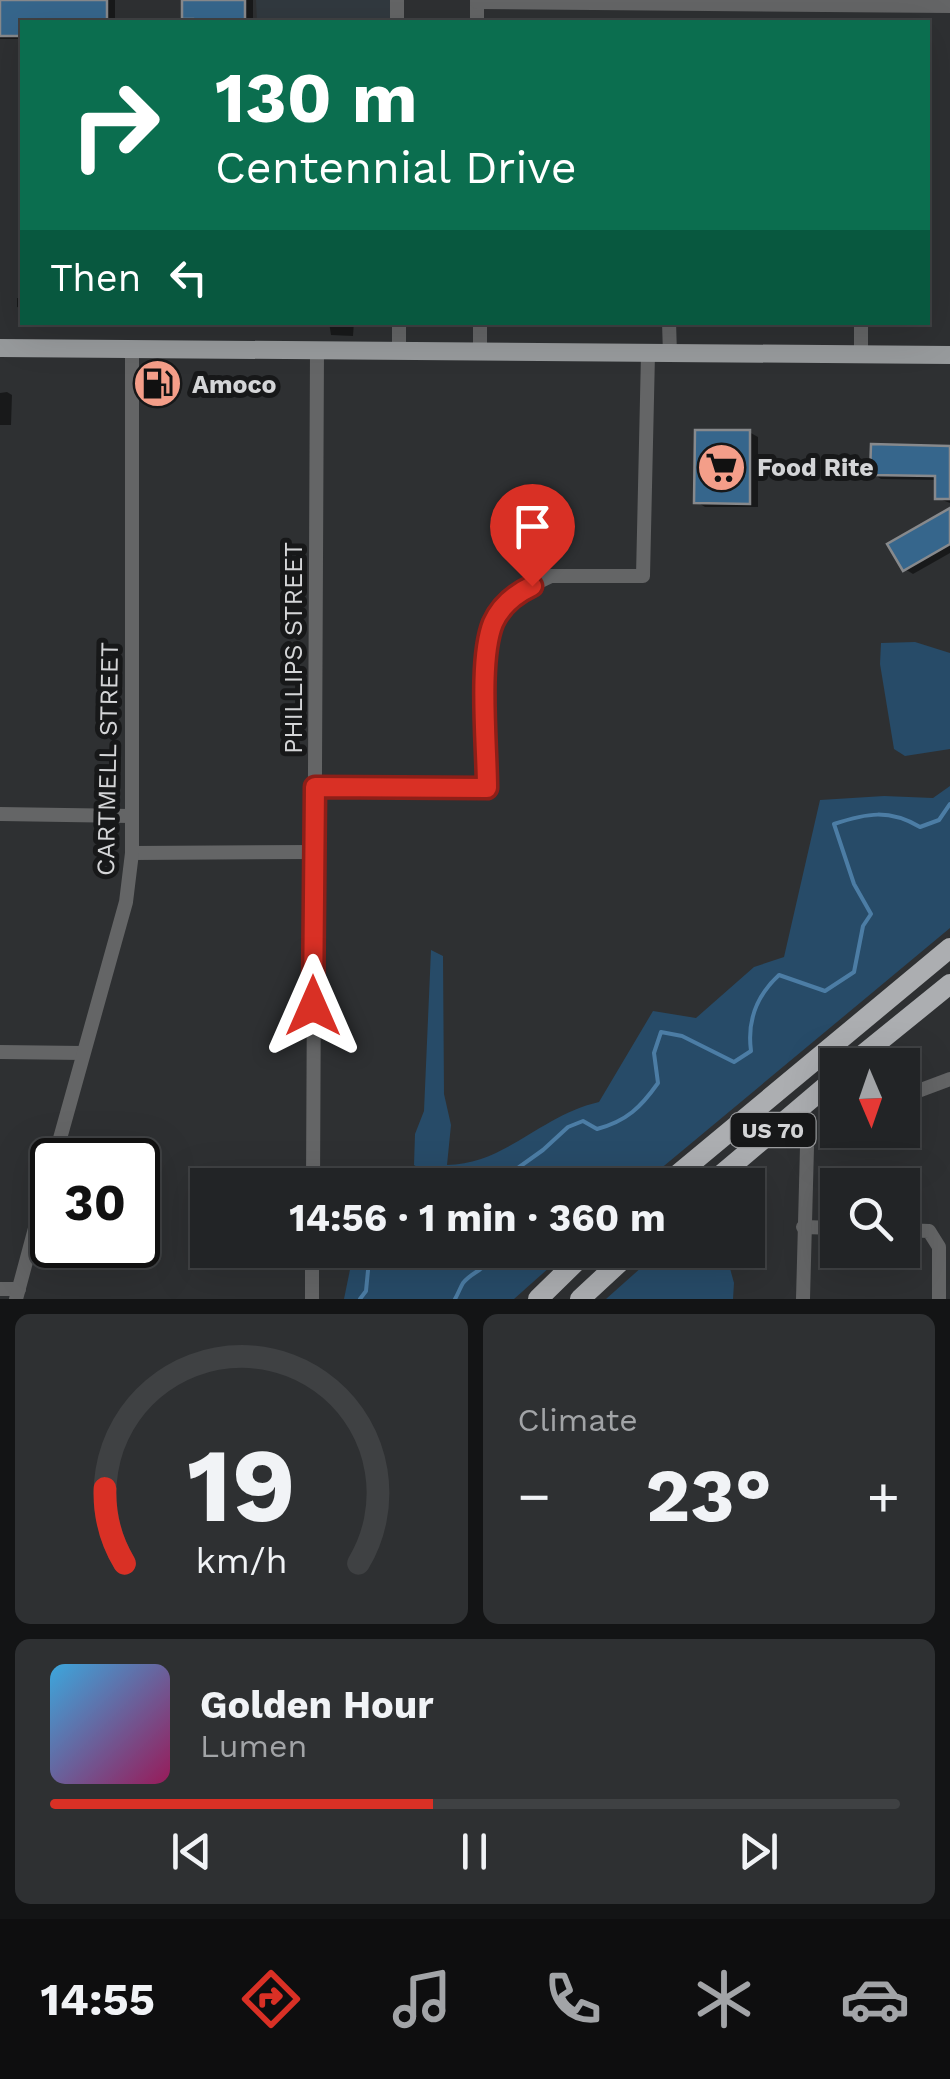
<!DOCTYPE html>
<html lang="en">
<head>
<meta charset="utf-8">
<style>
  :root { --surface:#222426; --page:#2e3032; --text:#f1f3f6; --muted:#a2a4a7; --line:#3f4143; --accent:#d93025 }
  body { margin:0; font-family:"Work Sans",sans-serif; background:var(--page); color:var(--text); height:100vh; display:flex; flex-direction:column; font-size:38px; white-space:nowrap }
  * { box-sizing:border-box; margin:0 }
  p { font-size:32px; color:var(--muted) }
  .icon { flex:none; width:55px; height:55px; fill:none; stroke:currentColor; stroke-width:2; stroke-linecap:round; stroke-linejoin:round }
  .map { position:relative; height:1299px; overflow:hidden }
  .details { display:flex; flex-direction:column; gap:15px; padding:15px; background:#131415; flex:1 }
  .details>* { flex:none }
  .banner { position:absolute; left:20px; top:20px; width:910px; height:305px; border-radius:0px; box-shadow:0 10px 40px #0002,0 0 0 2px var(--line); background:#0b6e4f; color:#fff; overflow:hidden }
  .needle { width:65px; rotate:178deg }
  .fabs { position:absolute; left:820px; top:1048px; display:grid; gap:20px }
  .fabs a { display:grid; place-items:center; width:100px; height:100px; border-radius:0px; background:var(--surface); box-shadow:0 10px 40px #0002,0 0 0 2px var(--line); font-size:50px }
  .speed { position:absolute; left:30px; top:1138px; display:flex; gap:20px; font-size:50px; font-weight:700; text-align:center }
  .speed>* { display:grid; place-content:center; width:130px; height:130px; border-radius:50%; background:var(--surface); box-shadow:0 10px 40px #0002,0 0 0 2px var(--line); line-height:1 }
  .speed .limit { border:5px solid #111; border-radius:15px; background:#fff; color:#111 }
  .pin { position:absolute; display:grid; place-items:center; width:85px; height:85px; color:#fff; margin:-102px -42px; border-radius:50% 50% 50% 0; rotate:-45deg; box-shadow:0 0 10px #0007 }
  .pin .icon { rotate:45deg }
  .me { position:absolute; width:110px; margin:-55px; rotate:0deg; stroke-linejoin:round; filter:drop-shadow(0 0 8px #0008) }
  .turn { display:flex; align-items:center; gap:35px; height:210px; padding:0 30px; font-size:45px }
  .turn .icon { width:130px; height:130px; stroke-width:2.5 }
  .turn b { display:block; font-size:70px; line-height:85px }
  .then { display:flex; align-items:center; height:95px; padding:0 30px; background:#0003; gap:20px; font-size:38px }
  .big { font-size:75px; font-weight:700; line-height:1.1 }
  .details .tile { flex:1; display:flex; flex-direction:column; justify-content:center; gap:15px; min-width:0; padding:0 35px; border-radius:15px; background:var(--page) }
  .details .dial { align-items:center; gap:0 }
  .dial svg { height:260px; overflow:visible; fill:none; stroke:var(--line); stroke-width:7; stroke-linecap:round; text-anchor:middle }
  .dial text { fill:var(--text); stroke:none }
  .song { display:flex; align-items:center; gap:30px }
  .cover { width:120px; height:120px; border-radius:15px; background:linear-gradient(135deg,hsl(200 70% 55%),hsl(330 70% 35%)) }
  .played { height:10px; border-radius:5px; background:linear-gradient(90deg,var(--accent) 45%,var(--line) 45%) }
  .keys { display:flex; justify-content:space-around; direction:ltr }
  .heat { display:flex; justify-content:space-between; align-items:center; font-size:55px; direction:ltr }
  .details .tiles { flex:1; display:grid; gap:15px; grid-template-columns:1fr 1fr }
  .tile:last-child { grid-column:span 2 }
  .trip { position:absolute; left:190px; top:1168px; width:575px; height:100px; border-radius:0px; background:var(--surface); box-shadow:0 10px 40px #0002,0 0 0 2px var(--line); font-weight:700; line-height:100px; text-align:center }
  .menu { display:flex; height:160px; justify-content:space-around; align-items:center; background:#0e0e0f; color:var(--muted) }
  .menu .icon { width:70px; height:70px }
  .menu .on { color:var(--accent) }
  .menu b { font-size:45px; color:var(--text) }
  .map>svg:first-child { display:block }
  .built { fill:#31393f }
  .green { fill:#274b68 }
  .shadow { fill:#0007 }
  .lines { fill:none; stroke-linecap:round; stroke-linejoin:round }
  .stream { stroke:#4c7da5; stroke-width:4 }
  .building { fill:#36668c; stroke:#87898c; stroke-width:2.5 }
  .minor { stroke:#646566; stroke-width:14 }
  .major { stroke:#979a9c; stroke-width:18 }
  .highway { stroke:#acaeb1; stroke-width:20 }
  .route-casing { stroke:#8d1f18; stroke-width:25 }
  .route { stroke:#d93025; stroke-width:18 }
  .labels { text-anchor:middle; stroke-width:10; stroke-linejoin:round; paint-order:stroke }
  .shield { fill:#171819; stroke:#9b9c9e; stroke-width:2.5 }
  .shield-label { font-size:22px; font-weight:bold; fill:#d4d5d7 }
  .poi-label { font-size:25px; font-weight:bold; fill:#d4d5d7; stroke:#171819; text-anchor:start }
  .street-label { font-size:25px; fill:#d4d5d7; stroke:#171819 }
</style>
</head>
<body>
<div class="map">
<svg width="950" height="1299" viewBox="0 0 950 1299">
  <rect width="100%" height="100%" fill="#2e3032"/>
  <polygon class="built" points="256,0 391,0 391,22 257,22"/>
  <g class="green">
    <polygon points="915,642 950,653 950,749 905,756 894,749 880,664 881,643"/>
    <path d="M950,786V928L641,1185H401L429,1175L414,1165L415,1134L424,1111L431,950L443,956L444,1094L451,1125L447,1165C506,1164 541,1115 599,1102L653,1011L696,1018L754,967L784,957L820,800L884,796L933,798Z"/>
    <polygon points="354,1250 569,1250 514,1299 344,1299"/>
    <polygon points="661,1250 725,1250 734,1283 733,1299 606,1299"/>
  </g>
  <g class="shadow">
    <polygon points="0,0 115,0 115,22 22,22 22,39 0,39"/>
    <polygon points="185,0 253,0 253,22 193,22 185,18"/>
    <polygon points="17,298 22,298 22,308 17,307"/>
    <polygon points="329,322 354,322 353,336 331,335"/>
    <polygon points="7,392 12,395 11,425 0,425 0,393"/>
    <polygon points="749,432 758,437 758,507 705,507 697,502"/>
    <polygon points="950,448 950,503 937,498 938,480 881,479 873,474"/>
    <polygon points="950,511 950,553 913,574 905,569"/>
  </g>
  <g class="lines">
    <g class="stream">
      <path d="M494,1185L543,1150L568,1127L583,1121L597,1129C627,1121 641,1107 658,1083L654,1053L661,1032L682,1036L734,1062L751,1051C747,1021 756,996 779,975L825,991L854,972L863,926L871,914L854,884L834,824C867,813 889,809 920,827L939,820L950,804"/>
      <polyline points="360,1299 366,1291 370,1250"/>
      <path d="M455,1299C458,1294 460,1288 463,1283C474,1269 490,1271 489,1250"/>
    </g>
  </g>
  <g class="building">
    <polygon points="0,0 107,0 107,22 22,22 22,36 0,36"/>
    <polygon points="182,0 245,0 245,22 193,22 193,19 182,19"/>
    <polygon points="695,430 750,430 750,504 694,503"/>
    <polygon points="871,444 950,446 950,499 935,499 935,476 870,475"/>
    <polygon points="950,508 950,544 903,571 887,544"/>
  </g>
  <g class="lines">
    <g class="minor">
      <polyline points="397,0 397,22"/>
      <polyline points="477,0 477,22"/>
      <polyline points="477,2 950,6"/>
      <polyline points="399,322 399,351"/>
      <polyline points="480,322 480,352"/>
      <polyline points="669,322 670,354"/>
      <polyline points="861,322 861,355"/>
      <polyline points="315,787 487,788 487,656 493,622 512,595 551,576 643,576 648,354"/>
      <polyline points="0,814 131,816"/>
      <polyline points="132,853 313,852"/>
      <polyline points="0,1052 83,1053"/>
      <polyline points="902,1097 950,1079"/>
      <polyline points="54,1160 126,902 132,853 132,350"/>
      <polyline points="313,1185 317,351"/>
      <polyline points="803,1227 838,1228"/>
      <polyline points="902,1230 929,1231 939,1247 939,1299"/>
      <polyline points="0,1289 19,1289"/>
      <polyline points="16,1299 52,1165"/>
      <polyline points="312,1299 312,1250"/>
      <polyline points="803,1299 807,1147"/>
    </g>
    <polyline class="major" points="0,348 950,355"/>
    <g class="highway">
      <polyline points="850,1065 950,984"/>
      <polyline points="665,1185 950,948"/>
      <polyline points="709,1185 838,1076"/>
      <polyline points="538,1299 588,1250"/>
      <polyline points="580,1299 633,1250"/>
    </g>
  </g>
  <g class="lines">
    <defs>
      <path id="route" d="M313,1006L315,787L487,788C487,746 478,660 493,623C501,605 515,594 532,586"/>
    </defs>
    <use href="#route" class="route-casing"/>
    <use href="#route" class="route"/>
  </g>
  <defs>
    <symbol id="fuel-disc" viewBox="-11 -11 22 22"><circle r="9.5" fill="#f49e89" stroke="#171819"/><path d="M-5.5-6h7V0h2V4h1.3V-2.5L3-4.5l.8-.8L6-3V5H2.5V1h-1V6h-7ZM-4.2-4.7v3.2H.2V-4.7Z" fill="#111"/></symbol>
    <symbol id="supermarket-disc" viewBox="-11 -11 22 22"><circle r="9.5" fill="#f49e89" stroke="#171819"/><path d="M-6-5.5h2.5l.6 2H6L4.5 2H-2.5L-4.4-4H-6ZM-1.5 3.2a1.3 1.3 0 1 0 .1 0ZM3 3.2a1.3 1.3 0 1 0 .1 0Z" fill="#111"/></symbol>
  </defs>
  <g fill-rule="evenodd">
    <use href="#fuel-disc" x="130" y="356" width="55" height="55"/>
    <use href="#supermarket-disc" x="694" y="440" width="55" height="55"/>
  </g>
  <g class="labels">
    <rect class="shield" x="730.5" y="1113" width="85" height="34" rx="8"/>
    <g class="shield-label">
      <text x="773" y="1138">US 70</text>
    </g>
    <g class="poi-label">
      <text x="192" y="393">Amoco</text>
      <text x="757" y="476">Food Rite</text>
    </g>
    <g class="street-label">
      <text transform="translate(293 648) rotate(-90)" y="9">PHILLIPS STREET</text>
      <text transform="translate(107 759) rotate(-89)" y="9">CARTMELL STREET</text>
    </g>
  </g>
</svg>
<div class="fabs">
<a><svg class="needle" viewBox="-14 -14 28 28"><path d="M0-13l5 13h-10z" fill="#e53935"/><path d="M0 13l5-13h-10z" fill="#a2a4a7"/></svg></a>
<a><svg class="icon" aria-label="search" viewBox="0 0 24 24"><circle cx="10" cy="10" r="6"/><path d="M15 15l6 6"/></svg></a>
</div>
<div class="speed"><div class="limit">30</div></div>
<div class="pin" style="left:532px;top:586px;background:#d93025"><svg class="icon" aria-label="arrive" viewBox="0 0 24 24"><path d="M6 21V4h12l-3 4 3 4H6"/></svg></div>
<svg class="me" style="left:313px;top:1006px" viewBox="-20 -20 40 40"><path d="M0-17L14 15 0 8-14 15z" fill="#d93025" stroke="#fff" stroke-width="4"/></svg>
<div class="trip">14:56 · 1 min · 360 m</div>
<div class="banner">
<div class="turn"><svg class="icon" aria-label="right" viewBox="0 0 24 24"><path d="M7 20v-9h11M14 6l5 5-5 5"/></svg><div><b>130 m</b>Centennial Drive</div></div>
<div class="then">Then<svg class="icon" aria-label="left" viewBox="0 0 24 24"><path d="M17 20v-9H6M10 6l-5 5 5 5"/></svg></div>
</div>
</div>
<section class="details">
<div class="tiles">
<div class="tile dial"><svg viewBox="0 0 100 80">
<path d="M14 69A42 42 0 1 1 86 69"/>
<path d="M14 69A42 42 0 0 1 8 46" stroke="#d93025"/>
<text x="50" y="56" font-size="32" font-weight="700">19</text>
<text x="50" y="72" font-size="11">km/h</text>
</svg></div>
<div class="tile"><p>Climate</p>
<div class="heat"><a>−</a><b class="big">23°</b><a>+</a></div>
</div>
<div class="tile">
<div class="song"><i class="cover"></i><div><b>Golden Hour</b><p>Lumen</p></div></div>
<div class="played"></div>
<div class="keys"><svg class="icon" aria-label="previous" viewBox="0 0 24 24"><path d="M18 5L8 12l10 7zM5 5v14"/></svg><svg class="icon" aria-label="pause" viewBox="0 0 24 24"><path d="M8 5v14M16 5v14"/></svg><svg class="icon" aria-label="next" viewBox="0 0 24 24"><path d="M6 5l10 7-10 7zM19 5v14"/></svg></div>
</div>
</div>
</section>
<nav class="menu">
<b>14:55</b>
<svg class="icon on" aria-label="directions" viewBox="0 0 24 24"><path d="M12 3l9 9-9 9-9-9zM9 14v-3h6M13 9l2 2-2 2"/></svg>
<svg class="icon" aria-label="music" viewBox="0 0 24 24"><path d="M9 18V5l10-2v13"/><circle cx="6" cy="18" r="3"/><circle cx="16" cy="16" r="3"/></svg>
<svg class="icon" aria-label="phone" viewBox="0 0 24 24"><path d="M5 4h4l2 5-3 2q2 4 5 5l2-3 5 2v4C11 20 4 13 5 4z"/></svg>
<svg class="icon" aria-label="climate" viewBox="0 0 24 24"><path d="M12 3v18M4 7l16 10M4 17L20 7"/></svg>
<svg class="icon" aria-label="car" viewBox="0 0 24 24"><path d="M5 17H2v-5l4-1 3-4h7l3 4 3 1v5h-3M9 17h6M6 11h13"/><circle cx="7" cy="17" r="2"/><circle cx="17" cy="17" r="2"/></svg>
</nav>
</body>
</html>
